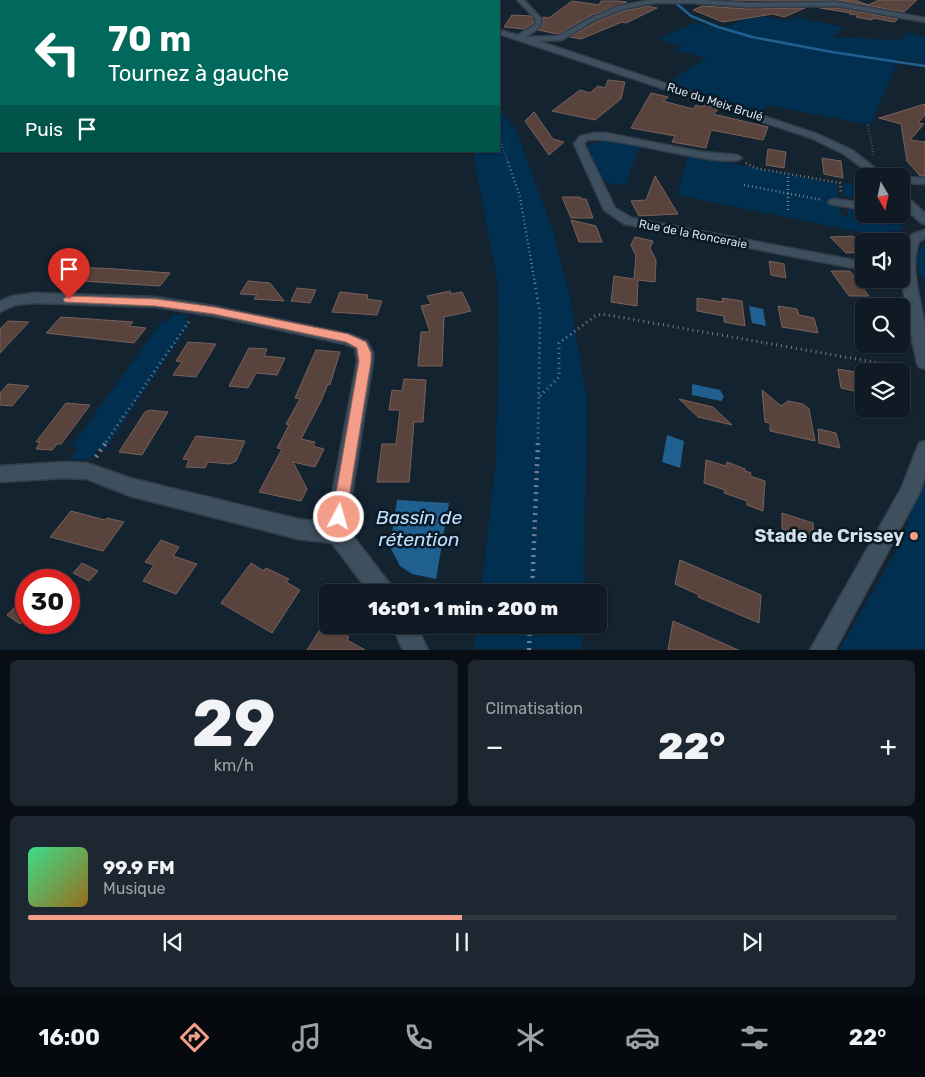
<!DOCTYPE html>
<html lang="fr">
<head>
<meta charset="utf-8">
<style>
  :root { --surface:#0f1a24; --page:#1d2731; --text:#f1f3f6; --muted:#9ba1a6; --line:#2f3841; --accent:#f49e8a }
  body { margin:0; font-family:Rubik,sans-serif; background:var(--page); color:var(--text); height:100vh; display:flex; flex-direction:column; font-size:19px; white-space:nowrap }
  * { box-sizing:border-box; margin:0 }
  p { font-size:16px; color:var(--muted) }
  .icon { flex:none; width:28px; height:28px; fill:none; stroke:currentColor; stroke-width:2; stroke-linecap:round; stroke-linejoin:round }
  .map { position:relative; height:650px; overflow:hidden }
  .details { display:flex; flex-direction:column; gap:10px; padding:10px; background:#080e14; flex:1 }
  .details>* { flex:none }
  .guide { position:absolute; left:0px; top:0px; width:500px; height:152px; box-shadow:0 1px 4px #0004,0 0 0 1px var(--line); background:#00695c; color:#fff; overflow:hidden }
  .needle { width:32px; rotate:171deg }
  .fabs { position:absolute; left:855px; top:168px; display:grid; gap:10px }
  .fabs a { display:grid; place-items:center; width:55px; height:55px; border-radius:8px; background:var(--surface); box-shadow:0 1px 4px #0004,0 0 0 1px var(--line); font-size:25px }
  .speed { position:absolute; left:15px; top:569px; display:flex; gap:10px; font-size:25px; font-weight:700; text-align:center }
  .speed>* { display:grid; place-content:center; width:65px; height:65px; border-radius:50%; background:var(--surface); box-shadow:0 1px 4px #0004,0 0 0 1px var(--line); line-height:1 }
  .speed .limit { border:8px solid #d22; background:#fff; color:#111 }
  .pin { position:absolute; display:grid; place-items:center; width:42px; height:42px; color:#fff; margin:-51px -21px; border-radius:50% 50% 50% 0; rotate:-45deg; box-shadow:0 0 5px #0007 }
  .pin .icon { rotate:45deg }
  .me { position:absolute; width:55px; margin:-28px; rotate:6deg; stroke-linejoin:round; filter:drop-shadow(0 0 4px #0008) }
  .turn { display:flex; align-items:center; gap:18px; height:105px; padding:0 25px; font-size:22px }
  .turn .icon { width:65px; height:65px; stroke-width:2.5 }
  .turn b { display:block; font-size:35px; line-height:42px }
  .then { display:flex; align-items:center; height:48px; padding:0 25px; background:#0003; gap:10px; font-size:19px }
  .big { font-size:38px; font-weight:800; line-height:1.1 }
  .details .card { flex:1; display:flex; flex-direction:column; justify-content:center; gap:8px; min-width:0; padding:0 18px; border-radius:8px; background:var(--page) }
  .details .dial { align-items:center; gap:0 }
  .dial b { font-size:65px; line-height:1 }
  .song { display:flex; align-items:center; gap:15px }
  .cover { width:60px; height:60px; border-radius:8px; background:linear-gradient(135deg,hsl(150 70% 55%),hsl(40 70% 35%)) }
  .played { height:5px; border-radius:2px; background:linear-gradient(90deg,var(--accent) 50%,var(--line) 50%) }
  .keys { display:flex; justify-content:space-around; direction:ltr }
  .heat { display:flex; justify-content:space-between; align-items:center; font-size:28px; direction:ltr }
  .details .tiles { flex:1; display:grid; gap:10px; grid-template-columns:1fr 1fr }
  .card:last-child { grid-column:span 2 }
  .trip { position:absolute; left:319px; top:584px; width:288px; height:50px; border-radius:8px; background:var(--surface); box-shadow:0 1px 4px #0004,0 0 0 1px var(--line); font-weight:800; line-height:50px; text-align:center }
  .menu { display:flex; height:80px; justify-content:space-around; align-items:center; background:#060a0e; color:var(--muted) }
  .menu .icon { width:35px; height:35px }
  .menu .current { color:var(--accent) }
  .menu b { font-size:22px; color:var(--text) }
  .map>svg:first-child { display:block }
  .green { fill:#002f50 }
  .water { fill:#206091 }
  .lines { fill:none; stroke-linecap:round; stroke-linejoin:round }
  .stream { stroke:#206091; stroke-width:2.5 }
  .building { fill:#59433d; stroke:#79615b }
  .minor-casing { stroke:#343e4a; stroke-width:3 }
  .major-casing { stroke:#343e4a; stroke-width:18 }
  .path-far3 { stroke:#737f8a; stroke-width:2; stroke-dasharray:0.5 2.5; stroke-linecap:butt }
  .path-far2 { stroke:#737f8a; stroke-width:2.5; stroke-dasharray:1 3; stroke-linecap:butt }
  .path-far1 { stroke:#737f8a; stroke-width:3; stroke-dasharray:1 4; stroke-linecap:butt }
  .path { stroke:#737f8a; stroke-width:4.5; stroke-dasharray:2 5; stroke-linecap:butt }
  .minor { fill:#3e4f5e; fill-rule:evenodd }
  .major { stroke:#3c7bac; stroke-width:15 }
  .route { fill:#f49e8a; stroke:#9f675a }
  .poi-dot { fill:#f49e8a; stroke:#0a1926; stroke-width:2 }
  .labels { text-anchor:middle; stroke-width:5; stroke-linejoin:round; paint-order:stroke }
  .far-street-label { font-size:12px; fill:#d4dee7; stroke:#0a1926 }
  .near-poi-label { font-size:18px; font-weight:bold; fill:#d4dee7; stroke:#0a1926; text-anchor:end }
  .near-water-label { font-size:19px; font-style:italic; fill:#c0e0fd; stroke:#0a1926 }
</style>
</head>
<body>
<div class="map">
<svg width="925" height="650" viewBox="0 0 925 650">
  <rect width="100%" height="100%" fill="#142330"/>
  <g class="green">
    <polygon points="754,15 787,21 794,17 844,27 832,37 899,40 909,33 925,37 925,64 899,59 870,125 767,105 761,114 667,83 706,58 674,50 683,46 658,39 694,23 722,29"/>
    <polygon points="499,107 517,133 552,228 569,292 587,401 583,592 481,592 496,460 499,337 497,279 473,152 499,151"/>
    <polygon points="607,139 640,146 625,186 602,181 585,147"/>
    <polygon points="688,155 837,184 841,216 848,217 848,207 864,210 864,214 897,215 901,218 886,215 888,218 904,222 901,231 891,230 891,235 896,237 894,239 677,195"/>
    <polygon points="843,183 864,185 864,205 854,198 845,196"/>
    <polygon points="925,241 925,280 919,274 916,255"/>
    <polygon points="173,314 189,315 184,322 190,323 105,450 98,449 90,460 70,459 78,448 71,447 162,321 168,321"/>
    <polygon points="925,466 925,649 839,650 902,541"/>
    <polygon points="477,625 583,625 582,649 474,649"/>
  </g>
  <g class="water">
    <polygon points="749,306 763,309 766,326 752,323"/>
    <polygon points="692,384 720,390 724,397 721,401 692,395"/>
    <polygon points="667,435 684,441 680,468 662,462"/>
    <polygon points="397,500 449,503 436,579 412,574 400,566 390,547"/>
  </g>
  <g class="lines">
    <polyline class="stream" points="676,3 691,16 718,27 752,37 832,52 925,66"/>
  </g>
  <g class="building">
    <polygon points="732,0 855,0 868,5 879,0 917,0 904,12 837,0"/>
    <polygon points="572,1 599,5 601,1 618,1 627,2 590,16 558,34 538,30 543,25 543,17 549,18"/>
    <polygon points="648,6 657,8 626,23 622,22 581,39 570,37 596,22 624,11"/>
    <polygon points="702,6 749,9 805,8 784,17 773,14 723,22 693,10"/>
    <polygon points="820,8 837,8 898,19 894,22 873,18 872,20 856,17 858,15 849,14 851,13"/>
    <polygon points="512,15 531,16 534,23 524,29 504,27"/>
    <polygon points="608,80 625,82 621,99 595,120 552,111 580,90 590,93 598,86 605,88"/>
    <polygon points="651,93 668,97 663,101 693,109 696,105 702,107 704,105 719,109 713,114 768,127 763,140 711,130 706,148 672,142 675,136 631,128"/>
    <polygon points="925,104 925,115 918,123 924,124 910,140 925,142 925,176 920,176 907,161 901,124 879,118"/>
    <polygon points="534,112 553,139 564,142 549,155 525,121"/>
    <polygon points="768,149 786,152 784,168 766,165"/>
    <polygon points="822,158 841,161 843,178 824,174"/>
    <polygon points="655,176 678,214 639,216 631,201 646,200"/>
    <polygon points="562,197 580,197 581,199 586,199 593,218 571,218"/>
    <polygon points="571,220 596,226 602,242 579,242"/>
    <polygon points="852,236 857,239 864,248 864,252 846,253 830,237"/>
    <polygon points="635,237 653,241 650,248 656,260 655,282 638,280 637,306 611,302 614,276 634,279 636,256 631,245"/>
    <polygon points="769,261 784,264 786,278 771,275"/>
    <polygon points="77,267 115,269 170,273 160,286 65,280"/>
    <polygon points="831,271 850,271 869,296 849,296"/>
    <polygon points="248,281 270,283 284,301 254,299 257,295 240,294"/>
    <polygon points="297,288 316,290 310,303 291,301"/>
    <polygon points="450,291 451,294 462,292 471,311 444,317 442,366 418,366 421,332 430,332 421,306 431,304 427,296"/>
    <polygon points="340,292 368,295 367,299 382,301 377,315 332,312"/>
    <polygon points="697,298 723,302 722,298 742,301 745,326 724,322 724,316 697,311"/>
    <polygon points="778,306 797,309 799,315 814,318 818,333 782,327"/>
    <polygon points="61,317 133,322 129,326 146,328 134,343 46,333"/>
    <polygon points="8,321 29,322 0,353 0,329"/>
    <polygon points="188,342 216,344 196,377 173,375 182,362 176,361"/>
    <polygon points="249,348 267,349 264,356 285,358 277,375 256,373 248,388 229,386"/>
    <polygon points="316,350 340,352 330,385 328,384 321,401 301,439 315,442 313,446 324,449 315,467 293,462 307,489 301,501 259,492 282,449 277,448 289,425 286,424 300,399 295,398"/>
    <polygon points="838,369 855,372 859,392 841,388"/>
    <polygon points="404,379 426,380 423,422 414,422 409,482 377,482 382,444 396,444 400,410 389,410 392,390 402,391"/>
    <polygon points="8,384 29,386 12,406 0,405 0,393"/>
    <polygon points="762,390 781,406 788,401 803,404 809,409 815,441 770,431 770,423 765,422"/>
    <polygon points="679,399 713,407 732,425 698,417"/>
    <polygon points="66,403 90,405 61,444 57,444 52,450 36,449 40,442 36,442"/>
    <polygon points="150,410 168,412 142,455 119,452 145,412"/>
    <polygon points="818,429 836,433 840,448 819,443"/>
    <polygon points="196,436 245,441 236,461 230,464 208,462 205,468 186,467 189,460 183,459"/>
    <polygon points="706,460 726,466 727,462 745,469 745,471 751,473 750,476 765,481 763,511 747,505 747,501 724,493 725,490 704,483"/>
    <polygon points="71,511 105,520 107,518 124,522 103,551 50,537"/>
    <polygon points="782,513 813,523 814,540 782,529"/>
    <polygon points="161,540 179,547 173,556 197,564 176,594 143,581 154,565 145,562"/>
    <polygon points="680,560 761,595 759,623 698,597 699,595 675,584"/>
    <polygon points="82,563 98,571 89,581 73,573"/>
    <polygon points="251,563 264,571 266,568 289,579 286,582 300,590 272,633 221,603"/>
    <polygon points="26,596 26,618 20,624 7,615"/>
    <polygon points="673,621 689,628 738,650 668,650"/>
    <polygon points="324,623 349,637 347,640 365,650 307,650"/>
  </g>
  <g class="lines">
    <defs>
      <g id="minor">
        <polygon points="517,0 524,0 541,18 541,25 535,31 525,37 558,36 591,18 619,6 650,0 703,0 749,3 837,2 925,18 925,22 837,6 749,7 691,3 655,3 623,9 595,20 562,40 538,41 817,134 852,150 885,176 873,176 844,154 811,138 499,34 499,30 518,35 536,24 535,18"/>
        <rect x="0" y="47" width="1" height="4"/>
        <path d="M595,133H606L702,152L737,155L742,158C729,171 616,135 587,140L584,144L615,208L632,218L864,262V270L624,224L604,210L574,144L580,136Z"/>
        <polygon points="901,177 925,178 925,184 901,183"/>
        <polygon points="901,194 905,195 925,213 925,224 921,223 901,204"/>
        <polygon points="834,199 864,203 864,210 830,204 828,202 830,200"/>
        <path d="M925,230V238L919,242C909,269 921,299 925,326C925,340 925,355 925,369L919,367L917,363C912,336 892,262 908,239C912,233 918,232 925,230Z"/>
        <polygon points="34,293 156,297 214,306 349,334 367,341 373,353 373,361 351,500 349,531 390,584 393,592 369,592 332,543 298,539 130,496 87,479 64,478 0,482 0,466 64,462 87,463 130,478 298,519 329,523 331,500 357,361 355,348 345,344 214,316 156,307 34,303 15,305 0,312 0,301 12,296"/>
        <polygon points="925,441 925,476 920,492 835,650 810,650 901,489 919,443"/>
        <polygon points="392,625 416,625 428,650 403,650"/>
      </g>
      <g id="major">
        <polyline points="16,1 18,0"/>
        <polyline points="0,9 1,8"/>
      </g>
    </defs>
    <use href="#minor" class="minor-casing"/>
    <use href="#major" class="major-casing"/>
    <g class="path-far3">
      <polyline points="868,125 873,151 872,156"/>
      <polyline points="499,136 508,163"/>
    </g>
    <g class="path-far2">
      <polyline points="508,162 520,197 535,284"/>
      <polyline points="746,163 755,168 840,183 841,193"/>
      <polyline points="788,177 788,213"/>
      <polyline points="744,185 822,200"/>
    </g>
    <g class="path-far1">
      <polyline points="535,283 540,314 538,442"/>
      <polyline points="540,396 559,377 559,343 595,316 602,314 913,369"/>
      <polyline points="106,442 190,320"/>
    </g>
    <g class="path">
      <polyline points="96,457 107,441"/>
      <polyline points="532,592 538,441"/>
      <polyline points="529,650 530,625"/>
    </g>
    <use href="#minor" class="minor"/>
    <use href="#major" class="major"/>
  </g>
  <polygon class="route" points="69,296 156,299 214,307 348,334 366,342 371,353 371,361 345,522 339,524 334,522 332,517 359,361 357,348 346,342 214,314 156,306 65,302 63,299"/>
  <circle class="poi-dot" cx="914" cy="536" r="5"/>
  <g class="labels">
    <g class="far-street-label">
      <text transform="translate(715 102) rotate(18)" y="4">Rue du Meix Brulé</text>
      <text transform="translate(693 234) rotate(11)" y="4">Rue de la Ronceraie</text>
    </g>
    <g class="near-poi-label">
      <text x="904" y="542">Stade de Crissey</text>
    </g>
    <g class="near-water-label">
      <text x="419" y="524">Bassin de<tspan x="419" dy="22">rétention</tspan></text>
    </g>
  </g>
</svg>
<div class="fabs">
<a><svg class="needle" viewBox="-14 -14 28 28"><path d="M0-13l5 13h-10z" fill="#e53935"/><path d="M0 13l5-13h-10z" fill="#9ba1a6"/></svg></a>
<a><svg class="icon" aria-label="sound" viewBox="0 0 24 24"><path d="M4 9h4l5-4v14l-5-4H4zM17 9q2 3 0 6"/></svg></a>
<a><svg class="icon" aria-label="search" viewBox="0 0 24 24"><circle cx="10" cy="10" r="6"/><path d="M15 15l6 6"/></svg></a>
<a><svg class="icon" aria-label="layers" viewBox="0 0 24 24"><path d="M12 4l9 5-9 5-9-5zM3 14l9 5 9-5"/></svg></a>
</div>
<div class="speed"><div class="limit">30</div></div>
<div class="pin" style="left:69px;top:299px;background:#d93025"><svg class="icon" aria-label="arrive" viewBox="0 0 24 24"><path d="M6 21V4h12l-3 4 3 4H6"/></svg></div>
<svg class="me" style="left:339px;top:517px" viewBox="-20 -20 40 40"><circle r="17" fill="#f49e8a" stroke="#fff" stroke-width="3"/><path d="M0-11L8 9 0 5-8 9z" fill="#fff"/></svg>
<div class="trip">16:01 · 1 min · 200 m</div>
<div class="guide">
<div class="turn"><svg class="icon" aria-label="left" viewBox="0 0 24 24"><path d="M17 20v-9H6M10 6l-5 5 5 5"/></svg><div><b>70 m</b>Tournez à gauche</div></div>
<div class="then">Puis<svg class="icon" aria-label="arrive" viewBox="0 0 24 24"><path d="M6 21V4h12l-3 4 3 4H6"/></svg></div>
</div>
</div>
<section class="details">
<div class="tiles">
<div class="card dial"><b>29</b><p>km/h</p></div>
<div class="card"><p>Climatisation</p>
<div class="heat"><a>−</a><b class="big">22°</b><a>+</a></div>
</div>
<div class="card">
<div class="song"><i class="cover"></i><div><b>99.9 FM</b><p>Musique</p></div></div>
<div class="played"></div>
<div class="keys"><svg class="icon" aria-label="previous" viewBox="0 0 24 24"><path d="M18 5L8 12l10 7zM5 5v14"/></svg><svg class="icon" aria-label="pause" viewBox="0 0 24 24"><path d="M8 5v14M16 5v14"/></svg><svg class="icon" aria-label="next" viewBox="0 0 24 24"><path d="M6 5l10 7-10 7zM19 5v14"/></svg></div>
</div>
</div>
</section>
<nav class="menu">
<b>16:00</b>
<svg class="icon current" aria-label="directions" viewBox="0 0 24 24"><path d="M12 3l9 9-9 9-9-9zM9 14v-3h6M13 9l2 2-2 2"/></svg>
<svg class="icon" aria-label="music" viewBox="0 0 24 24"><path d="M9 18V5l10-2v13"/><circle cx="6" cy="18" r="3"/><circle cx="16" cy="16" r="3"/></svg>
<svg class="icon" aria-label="phone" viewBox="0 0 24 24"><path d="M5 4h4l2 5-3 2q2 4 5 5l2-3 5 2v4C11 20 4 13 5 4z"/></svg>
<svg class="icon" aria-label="climate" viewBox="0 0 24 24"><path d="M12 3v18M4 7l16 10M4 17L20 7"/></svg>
<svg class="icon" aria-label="car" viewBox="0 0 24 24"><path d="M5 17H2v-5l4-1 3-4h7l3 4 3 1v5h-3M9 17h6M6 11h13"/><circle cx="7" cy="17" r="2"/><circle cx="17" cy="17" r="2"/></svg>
<svg class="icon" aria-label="filters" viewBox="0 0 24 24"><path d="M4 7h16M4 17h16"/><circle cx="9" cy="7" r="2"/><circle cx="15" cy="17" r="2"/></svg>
<b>22°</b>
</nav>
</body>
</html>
